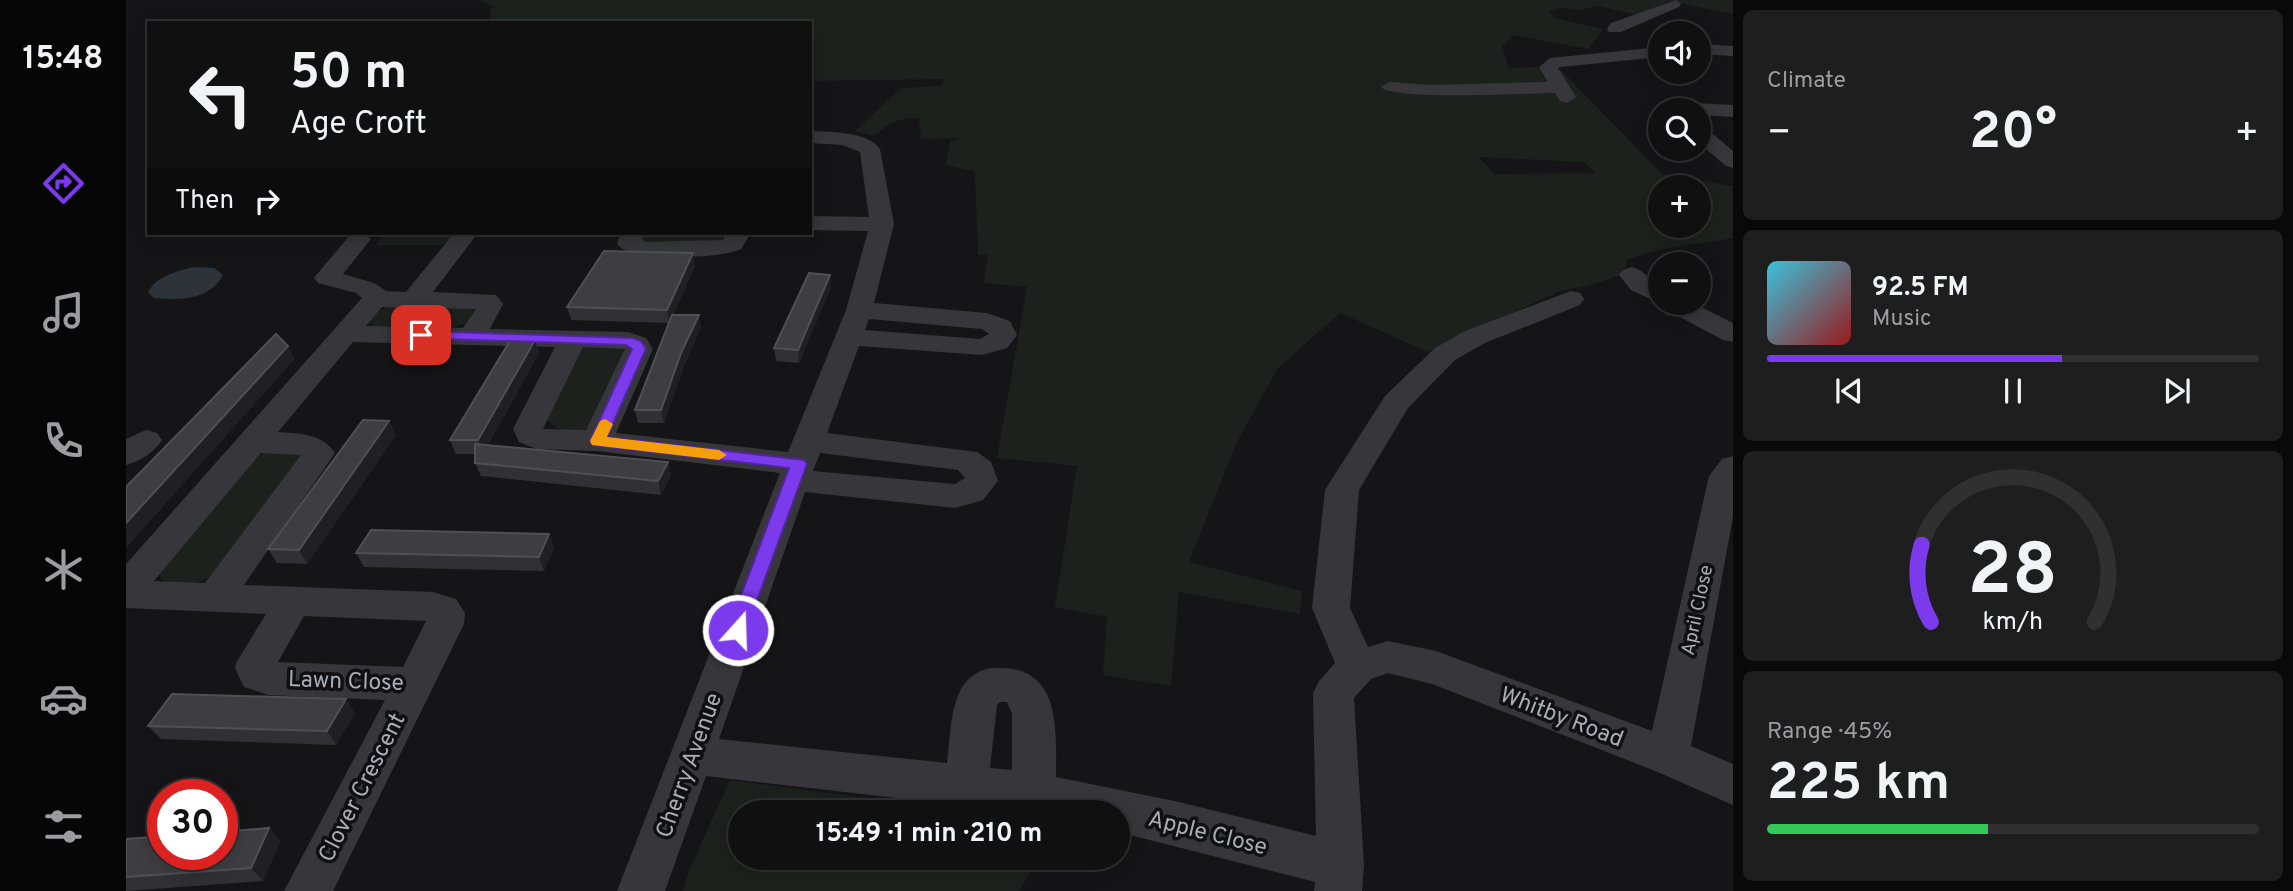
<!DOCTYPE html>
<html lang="en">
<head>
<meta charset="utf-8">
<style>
  :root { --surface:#101011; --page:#1e1e1f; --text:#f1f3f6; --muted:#9c9d9f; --line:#303031; --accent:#7c3aed }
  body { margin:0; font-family:Overpass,sans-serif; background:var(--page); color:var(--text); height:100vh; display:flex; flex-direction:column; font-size:26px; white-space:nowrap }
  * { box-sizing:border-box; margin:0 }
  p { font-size:23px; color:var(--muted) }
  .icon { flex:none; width:38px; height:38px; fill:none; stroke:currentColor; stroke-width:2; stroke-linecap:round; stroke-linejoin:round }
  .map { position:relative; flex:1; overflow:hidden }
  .drawer { display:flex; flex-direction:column; gap:10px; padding:10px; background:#090909; width:560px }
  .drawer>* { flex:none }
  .top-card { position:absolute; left:21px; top:21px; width:665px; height:214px; border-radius:0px; box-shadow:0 4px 18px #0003,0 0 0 2px var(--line); background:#101011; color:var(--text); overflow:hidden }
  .controls { position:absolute; left:1522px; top:21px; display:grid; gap:14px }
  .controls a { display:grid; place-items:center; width:63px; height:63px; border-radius:50%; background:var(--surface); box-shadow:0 4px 18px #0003,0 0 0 2px var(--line); font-size:35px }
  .speed { position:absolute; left:21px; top:779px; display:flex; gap:14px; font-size:35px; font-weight:700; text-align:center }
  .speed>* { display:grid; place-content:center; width:91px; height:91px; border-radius:50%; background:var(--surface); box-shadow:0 4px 18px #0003,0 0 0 2px var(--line); line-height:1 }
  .speed .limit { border:10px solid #d22; background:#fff; color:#111 }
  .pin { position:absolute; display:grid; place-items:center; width:60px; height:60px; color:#fff; margin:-30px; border-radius:14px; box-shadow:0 4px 10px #0006 }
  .me { position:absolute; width:77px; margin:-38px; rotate:20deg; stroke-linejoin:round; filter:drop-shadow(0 0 5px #0008) }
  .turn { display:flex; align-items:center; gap:24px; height:147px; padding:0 28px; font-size:32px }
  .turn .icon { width:91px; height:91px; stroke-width:2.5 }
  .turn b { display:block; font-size:49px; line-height:60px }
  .then { display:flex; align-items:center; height:66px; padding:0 28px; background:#0003; gap:14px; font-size:26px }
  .big { font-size:52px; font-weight:700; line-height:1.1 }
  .drawer .widget { flex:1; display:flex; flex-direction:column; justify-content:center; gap:10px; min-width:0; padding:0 24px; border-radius:10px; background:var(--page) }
  .drawer .dial { align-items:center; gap:0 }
  .dial svg { height:182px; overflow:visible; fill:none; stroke:var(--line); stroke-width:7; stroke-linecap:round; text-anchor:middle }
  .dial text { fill:var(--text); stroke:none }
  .song { display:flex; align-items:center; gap:21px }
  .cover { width:84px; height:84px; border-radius:10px; background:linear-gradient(135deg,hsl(190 70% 55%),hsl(0 70% 35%)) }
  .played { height:7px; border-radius:4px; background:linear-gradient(90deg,var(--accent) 60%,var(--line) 60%) }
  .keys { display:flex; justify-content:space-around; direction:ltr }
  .heat { display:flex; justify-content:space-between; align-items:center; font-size:38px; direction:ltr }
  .charge { height:10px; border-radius:5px; background:linear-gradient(90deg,#34c759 45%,var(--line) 0) }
  .trip { position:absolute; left:602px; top:800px; width:402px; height:70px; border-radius:35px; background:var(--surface); box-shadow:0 4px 18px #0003,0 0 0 2px var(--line); font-weight:700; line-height:70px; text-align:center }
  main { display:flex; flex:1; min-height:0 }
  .menu { display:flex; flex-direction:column; width:126px; justify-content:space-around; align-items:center; background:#060607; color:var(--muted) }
  .menu .icon { width:49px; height:49px }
  .menu .on { color:var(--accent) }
  .menu b { font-size:32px; color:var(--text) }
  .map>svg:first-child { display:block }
  .green { fill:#1c211d; fill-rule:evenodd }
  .water { fill:#2d3339 }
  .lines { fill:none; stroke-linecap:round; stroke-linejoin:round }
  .minor { fill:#37373b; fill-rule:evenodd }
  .wall { fill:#313135 }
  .shaded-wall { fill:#202023 }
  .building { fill:#3e3e42; stroke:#4e5054; stroke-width:2 }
  .route { fill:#7c3aed; stroke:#51269a; stroke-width:2 }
  .slow { fill:#f59e0b }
  .labels { text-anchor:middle; stroke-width:7; stroke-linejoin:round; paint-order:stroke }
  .street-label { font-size:19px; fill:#a8acb5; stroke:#101012 }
  .near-street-label { font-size:23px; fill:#a8acb5; stroke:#101012 }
</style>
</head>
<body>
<main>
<nav class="menu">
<b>15:48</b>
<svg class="icon on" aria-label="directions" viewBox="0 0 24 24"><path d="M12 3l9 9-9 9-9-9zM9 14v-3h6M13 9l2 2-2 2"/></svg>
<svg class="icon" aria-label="music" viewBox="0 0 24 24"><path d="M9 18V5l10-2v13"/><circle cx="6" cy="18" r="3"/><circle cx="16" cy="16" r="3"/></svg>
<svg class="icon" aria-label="phone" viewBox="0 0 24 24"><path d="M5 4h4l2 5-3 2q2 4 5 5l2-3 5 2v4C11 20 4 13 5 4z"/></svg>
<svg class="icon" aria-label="climate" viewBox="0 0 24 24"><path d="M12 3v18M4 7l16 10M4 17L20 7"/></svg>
<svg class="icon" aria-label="car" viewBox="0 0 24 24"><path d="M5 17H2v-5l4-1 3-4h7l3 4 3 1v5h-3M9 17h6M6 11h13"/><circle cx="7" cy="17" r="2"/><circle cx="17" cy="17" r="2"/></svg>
<svg class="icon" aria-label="filters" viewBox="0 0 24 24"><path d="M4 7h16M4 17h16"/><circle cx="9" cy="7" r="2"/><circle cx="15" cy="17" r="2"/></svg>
</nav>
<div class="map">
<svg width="1607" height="891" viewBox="0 0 1607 891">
  <rect width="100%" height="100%" fill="#151517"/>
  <g class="green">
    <path d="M354,0H1607V14L1543,1L1516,16L1473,6L1451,10L1434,8L1423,12L1429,18L1477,29L1462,49L1387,35L1376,46L1383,68L1431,66L1536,174L1607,186V238C1572,245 1532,246 1501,260L1497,274L1465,285L1434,291L1302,352L1214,313L1152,368L1111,442L1063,562L1176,591L1174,614L1053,592L1045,686L977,675L981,617L929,607L951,466L871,458L901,287L858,283L862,255H852L849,172L820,165L824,142L833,138L795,139L793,118C773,118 763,123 748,136L729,131L775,88L814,86L820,79L684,81V23H366L362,22L366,6ZM1353,157L1457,162L1470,173L1368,174ZM1535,187H1573V226H1535Z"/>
    <polygon points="261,233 329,233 317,245 249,245"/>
    <polygon points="519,233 608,233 602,240 521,244 515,238"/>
    <polygon points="265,305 342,305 348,310 342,323 320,329 250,327 244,323 245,316"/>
    <path d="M465,344L492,345L500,352L468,426C453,434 431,435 421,419L456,348Z"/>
    <path d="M148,450L167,451L177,457L97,570C80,581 54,591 35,579L34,572L129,456Z"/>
    <polygon points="604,780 847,812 614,812 614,858 913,858 893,891 557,891 563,870"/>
  </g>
  <path class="water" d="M67,267L88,268L97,275C83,301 53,300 28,298L22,292C31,276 49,272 67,267Z"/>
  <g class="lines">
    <g class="minor">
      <polygon points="1550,0 1555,4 1553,7 1495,32 1483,32 1481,29 1485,23"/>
      <polygon points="1573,44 1607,46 1607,56 1573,54"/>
      <path d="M1535,47V57L1434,67L1432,68L1450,97L1441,103L1434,101L1429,93C1403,93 1267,101 1255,87L1264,82L1305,85L1422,82L1413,67L1424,58Z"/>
      <polygon points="1547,102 1607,105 1607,117 1573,115 1573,110 1539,110 1540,104"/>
      <polygon points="1573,126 1580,128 1607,151 1607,168 1600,166 1573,143"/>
      <path d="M684,131C705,132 741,131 754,149L768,224L748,303L861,313L884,321L891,335L881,348L856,355L733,346L701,433L851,452L865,462L872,481L857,500L829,508L679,492L593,739L821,763C824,740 824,710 835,689C843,676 854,668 870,668C936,665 930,731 930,777L1053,802L1190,836L1187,693L1193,681L1209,663L1186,608L1199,490L1204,482L1259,396L1309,348L1339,331L1445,291L1454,293L1458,299L1454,305L1359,343L1329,360L1282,408L1233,490L1224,608L1242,647L1262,641L1310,651L1526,731L1583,476L1596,459L1607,456V517L1565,746L1607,764V805L1527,770L1306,684L1262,673L1245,679L1228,698L1238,865L1236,891H1188L1189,882L992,832V812H893L580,776L539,891H491L654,473L471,451L411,449L393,442L387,429L429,347L227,342L152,432C173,433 197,434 209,453L118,585L307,592L330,599L339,613L338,624L207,891H158L259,700L143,695L118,687L109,668L110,663L140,614L0,608V564L236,298L230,293L192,283L188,278L192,273L225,234L237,233L245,239L217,274L248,283L260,291L280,292L328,233H352L307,292L370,295L377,304L364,329L502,332L520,338L527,349L490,433L662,452L720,310L742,231L684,230V216L743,217L734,152L716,145L684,143ZM256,307L350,309L337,328L240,326ZM743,319L856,329L863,334L854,339L739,330ZM457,347L499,349L460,430L417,429ZM135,453L175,455L79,583L28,581ZM694,453L832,470L839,478L829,484L687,471ZM178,616L300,621L277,667L152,662ZM874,702H881L886,714V770L864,768L871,705Z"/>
      <path d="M495,233H519L516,240L520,242L597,240L601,233H625L615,249C596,259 503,262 491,244Z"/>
      <path d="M1506,267C1518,270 1524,280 1535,286V303H1567L1607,323V342L1597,340L1539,309L1535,304L1505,290L1493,275L1497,270Z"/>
      <path d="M20,430L31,433L36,440C28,453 14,461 0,465V439Z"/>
    </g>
  </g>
  <g class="wall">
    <polygon points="569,266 547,315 575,327 558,366 538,423 512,423 509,410 543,323 445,320 441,307"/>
    <polygon points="704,275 705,287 673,363 650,361 648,348"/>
    <polygon points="409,340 413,353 362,445 542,462 545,475 535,495 355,476 349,463 349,454 330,454 324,440"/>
    <polygon points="263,421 270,435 181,564 151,563 142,549"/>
    <polygon points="423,534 428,547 418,571 238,567 230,553"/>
    <polygon points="229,713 210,745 35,739 22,726"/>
    <polygon points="143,828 154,841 137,881 0,891 0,839"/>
  </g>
  <g class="shaded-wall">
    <polygon points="567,253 569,266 543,323 541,310"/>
    <polygon points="704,275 705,287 673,363 672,350"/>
    <polygon points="573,315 575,327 558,366 538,423 535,410 555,353"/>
    <polygon points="409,340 413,353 357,454 352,440"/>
    <polygon points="162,346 169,359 0,548 0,523"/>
    <polygon points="263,421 270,435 181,564 173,550"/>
    <polygon points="542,462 545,475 535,495 532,481"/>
    <polygon points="423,534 428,547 418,571 413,557"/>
    <polygon points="220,699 229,713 210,745 201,731"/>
    <polygon points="143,828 154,841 137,881 125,868"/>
  </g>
  <g class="building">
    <polygon points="478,251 567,253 541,310 441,307"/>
    <polygon points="683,273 704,275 672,350 648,348"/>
    <polygon points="546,315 573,315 555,353 535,410 509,410"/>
    <polygon points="150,334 162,346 0,523 0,487"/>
    <polygon points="385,339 409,340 352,440 324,440"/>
    <polygon points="237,420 263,421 173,550 142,549"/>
    <polygon points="349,444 542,462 532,481 349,463"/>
    <polygon points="245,530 423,534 413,557 230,553"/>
    <polygon points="46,694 220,699 201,731 22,726"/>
    <polygon points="143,828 125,868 0,877 0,839 37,836 37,854 96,854 96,832"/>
  </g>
  <polygon class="route" points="295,331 507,338 515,341 520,349 481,437 678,460 681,464 618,636 612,638 605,636 602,630 663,468 466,445 464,441 506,349 500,345 290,338 288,335"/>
  <polygon class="slow" points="479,419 487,424 481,437 593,450 601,455 593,460 466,445 464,441 474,421"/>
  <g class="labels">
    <g class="street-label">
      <text transform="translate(1570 610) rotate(-78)" y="7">April Close</text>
    </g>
    <g class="near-street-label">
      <text transform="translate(220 680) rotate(2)" y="8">Lawn Close</text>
      <text transform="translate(1436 716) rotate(21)" y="8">Whitby Road</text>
      <text transform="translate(562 765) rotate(-70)" y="8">Cherry Avenue</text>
      <text transform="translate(235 787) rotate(-63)" y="8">Clover Crescent</text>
      <text transform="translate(1082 832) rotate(14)" y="8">Apple Close</text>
    </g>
  </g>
</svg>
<div class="controls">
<a><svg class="icon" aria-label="sound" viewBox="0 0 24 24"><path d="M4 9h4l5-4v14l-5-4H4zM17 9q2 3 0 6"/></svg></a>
<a><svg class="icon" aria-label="search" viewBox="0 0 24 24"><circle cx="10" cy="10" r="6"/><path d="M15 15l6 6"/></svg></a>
<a>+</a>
<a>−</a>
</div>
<div class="speed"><div class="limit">30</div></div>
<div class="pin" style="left:295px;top:335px;background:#d93025"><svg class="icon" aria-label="arrive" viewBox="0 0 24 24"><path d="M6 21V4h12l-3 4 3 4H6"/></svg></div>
<svg class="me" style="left:612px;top:630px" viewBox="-20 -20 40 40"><circle r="17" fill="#7c3aed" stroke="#fff" stroke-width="3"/><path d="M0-11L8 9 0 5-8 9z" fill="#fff"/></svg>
<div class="trip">15:49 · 1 min · 210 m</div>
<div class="top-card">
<div class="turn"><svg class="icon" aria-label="left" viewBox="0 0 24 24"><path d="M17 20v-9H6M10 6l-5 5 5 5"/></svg><div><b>50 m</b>Age Croft</div></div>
<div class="then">Then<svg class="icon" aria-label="right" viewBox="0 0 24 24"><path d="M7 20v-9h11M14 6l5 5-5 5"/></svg></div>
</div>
</div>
<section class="drawer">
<div class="widget"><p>Climate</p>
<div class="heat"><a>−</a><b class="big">20°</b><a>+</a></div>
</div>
<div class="widget">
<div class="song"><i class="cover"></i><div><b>92.5 FM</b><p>Music</p></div></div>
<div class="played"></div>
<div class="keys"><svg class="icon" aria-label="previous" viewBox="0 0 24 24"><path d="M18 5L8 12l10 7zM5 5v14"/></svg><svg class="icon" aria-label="pause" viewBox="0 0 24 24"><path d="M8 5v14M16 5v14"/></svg><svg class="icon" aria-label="next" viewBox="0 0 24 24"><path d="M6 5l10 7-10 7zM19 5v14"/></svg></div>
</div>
<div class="widget dial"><svg viewBox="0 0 100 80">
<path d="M14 69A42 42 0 1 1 86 69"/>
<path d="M14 69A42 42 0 0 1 10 35" stroke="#7c3aed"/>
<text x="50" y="56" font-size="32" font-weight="700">28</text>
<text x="50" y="72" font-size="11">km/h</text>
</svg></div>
<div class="widget"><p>Range · 45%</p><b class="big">225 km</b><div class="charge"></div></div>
</section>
</main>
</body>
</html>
